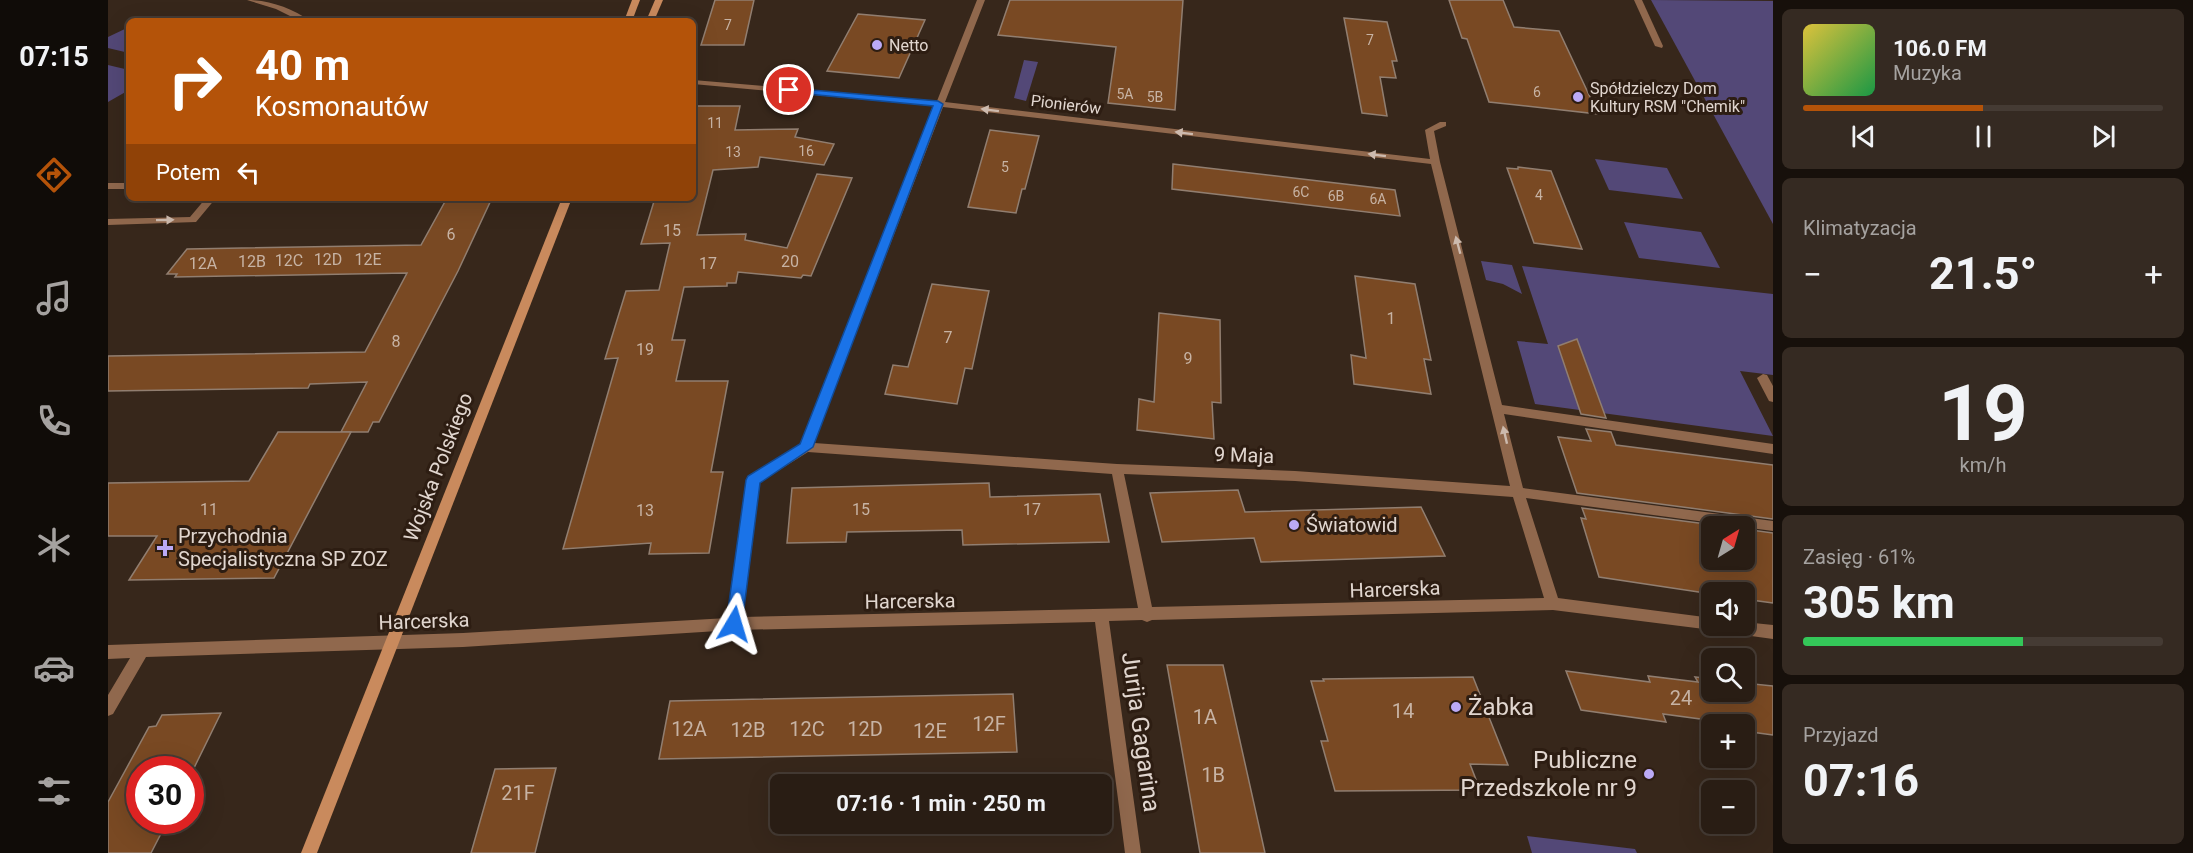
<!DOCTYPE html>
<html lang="pl">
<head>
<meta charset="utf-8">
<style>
  :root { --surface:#291d14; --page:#352a22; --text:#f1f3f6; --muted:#a5a2a0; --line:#453b34; --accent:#b45309 }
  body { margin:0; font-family:Roboto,sans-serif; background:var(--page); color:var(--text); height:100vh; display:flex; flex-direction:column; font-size:22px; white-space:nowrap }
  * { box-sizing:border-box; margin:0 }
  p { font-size:20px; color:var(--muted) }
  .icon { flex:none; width:33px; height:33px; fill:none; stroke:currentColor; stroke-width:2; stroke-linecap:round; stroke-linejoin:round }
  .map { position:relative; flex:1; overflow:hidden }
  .side { display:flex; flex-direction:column; gap:9px; padding:9px; background:#17100b; width:420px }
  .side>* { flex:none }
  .top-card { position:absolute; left:18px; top:18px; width:570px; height:183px; border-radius:9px; box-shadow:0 6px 24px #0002,0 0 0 2px var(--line); background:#b45309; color:#fff; overflow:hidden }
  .needle { width:39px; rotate:37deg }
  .fabs { position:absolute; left:1593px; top:516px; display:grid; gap:12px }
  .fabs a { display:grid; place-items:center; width:54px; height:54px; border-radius:9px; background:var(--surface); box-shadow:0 6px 24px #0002,0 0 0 2px var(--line); font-size:30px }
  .speed { position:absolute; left:18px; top:756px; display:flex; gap:12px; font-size:30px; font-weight:700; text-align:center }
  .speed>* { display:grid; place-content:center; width:78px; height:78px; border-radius:50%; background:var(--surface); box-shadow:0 6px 24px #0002,0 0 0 2px var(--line); line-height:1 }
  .speed .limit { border:9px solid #d22; background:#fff; color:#111 }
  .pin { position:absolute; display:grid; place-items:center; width:51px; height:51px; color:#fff; margin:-26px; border:3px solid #fff; border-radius:50%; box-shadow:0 2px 6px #0007 }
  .me { position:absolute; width:66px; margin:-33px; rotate:7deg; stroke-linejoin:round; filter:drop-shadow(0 0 4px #0008) }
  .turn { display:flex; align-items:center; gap:21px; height:126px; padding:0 30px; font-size:27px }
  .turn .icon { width:78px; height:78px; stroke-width:2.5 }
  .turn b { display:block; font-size:42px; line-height:51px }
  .then { display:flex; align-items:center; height:57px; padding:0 30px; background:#0003; gap:12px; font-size:22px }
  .big { font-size:45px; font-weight:700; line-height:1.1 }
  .side .widget { flex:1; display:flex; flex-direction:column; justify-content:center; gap:9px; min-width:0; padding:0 21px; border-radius:9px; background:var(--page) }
  .side .dial { align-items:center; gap:0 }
  .dial b { font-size:78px; line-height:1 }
  .song { display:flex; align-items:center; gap:18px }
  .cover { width:72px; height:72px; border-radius:9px; background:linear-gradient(135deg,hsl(50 70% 55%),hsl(140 70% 35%)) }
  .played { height:6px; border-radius:3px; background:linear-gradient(90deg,var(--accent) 50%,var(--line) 50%) }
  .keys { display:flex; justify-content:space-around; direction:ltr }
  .heat { display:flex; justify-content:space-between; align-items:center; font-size:33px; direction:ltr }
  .charge { height:9px; border-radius:4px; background:linear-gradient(90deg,#34c759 61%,var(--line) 0) }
  .trip { position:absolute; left:662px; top:774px; width:342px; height:60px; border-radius:9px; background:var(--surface); box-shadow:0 6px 24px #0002,0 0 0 2px var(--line); font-weight:700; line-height:60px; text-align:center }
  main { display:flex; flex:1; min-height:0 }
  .menu { display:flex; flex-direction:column; width:108px; justify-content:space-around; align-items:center; background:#100c08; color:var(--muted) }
  .menu .icon { width:42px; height:42px }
  .menu .selected { color:var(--accent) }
  .menu b { font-size:27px; color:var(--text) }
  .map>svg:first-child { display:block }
  .green { fill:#534877 }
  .building { fill:#794923; stroke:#917e70; stroke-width:1.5 }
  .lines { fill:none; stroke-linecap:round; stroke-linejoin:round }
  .street { fill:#90684d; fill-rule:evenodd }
  .secondary { fill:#c98a5d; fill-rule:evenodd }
  .oneway { fill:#cdbaae }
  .route { fill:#1a73e8; stroke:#114b97; stroke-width:1.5 }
  .poi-dot { fill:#bbaaf6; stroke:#2d1d12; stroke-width:2 }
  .labels { text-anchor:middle; stroke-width:6; stroke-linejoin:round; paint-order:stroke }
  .far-number-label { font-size:14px; fill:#c7b3a4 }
  .far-poi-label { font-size:16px; fill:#e1d6cf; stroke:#2d1d12; text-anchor:start }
  .far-street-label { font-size:16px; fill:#e1d6cf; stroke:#2d1d12 }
  .number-label { font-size:16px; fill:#c7b3a4 }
  .street-label { font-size:20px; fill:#e1d6cf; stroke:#2d1d12 }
  .poi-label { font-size:20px; fill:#e1d6cf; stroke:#2d1d12; text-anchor:start }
  .near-number-label { font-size:20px; fill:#c7b3a4 }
  .near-poi-label { font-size:24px; fill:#e1d6cf; stroke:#2d1d12; text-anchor:start }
  .near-street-label { font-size:24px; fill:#e1d6cf; stroke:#2d1d12 }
</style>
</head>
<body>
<main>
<nav class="menu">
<b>07:15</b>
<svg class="icon selected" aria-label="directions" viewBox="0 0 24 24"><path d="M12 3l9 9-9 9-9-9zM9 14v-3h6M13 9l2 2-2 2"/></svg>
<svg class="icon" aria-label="music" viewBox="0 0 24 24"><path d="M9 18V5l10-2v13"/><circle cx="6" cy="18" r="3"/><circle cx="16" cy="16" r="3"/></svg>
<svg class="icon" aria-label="phone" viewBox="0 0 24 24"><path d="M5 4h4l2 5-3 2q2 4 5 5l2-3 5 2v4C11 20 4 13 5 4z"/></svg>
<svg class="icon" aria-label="climate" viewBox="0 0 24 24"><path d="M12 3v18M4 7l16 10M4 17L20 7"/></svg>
<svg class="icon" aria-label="car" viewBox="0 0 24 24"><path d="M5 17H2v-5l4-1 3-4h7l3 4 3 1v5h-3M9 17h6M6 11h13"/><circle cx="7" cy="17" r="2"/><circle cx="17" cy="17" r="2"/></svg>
<svg class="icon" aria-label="filters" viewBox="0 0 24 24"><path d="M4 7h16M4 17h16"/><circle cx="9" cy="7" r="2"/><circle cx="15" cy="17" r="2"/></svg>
</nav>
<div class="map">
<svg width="1665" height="853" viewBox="0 0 1665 853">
  <rect width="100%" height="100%" fill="#37271b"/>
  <g class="green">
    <polygon points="1543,0 1665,1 1665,224"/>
    <polygon points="21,27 21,53 0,48 0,37"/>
    <polygon points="916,60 930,62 918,101 906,98"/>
    <polygon points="0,65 21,70 21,90 0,102"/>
    <polygon points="1487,159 1559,168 1575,199 1501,190"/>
    <polygon points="1516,222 1593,232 1612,268 1531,258"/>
    <polygon points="1373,261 1404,265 1414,294 1395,284 1378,280"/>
    <polygon points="1414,266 1665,294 1665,375 1632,371 1665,436 1427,404 1409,341 1440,344"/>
    <polygon points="1419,836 1527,849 1529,853 1424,853"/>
  </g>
  <g class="building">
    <polygon points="607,0 646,0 636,45 593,45"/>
    <polygon points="902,0 1075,0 1067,110 1000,103 1008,47 890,35"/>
    <polygon points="1341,0 1395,0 1406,27 1451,31 1490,114 1381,102 1359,39 1354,38"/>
    <polygon points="750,14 817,20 791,78 719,71"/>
    <polygon points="1236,18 1279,22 1289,61 1284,61 1288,78 1272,77 1279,116 1254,113"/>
    <polygon points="585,106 632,106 627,130 690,129 687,137 726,144 716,165 652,157 650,167 605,170 589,235 638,234 637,240 679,248 709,174 744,178 703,276 695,275 693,278 630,272 628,283 619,283 619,286 576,287 564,340 577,340 568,381 620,381 603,472 615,472 601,553 541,554 543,543 455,549 510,358 497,359 518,291 551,290 562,243 533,244 547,198 585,198"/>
    <polygon points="882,130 931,136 917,189 914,189 908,213 860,207"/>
    <polygon points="1065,164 1287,190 1292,216 1064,189"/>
    <polygon points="1410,167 1443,171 1474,249 1426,243 1399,168 1410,169"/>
    <polygon points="339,198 384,198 350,271 271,422 265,422 260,432 233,432 259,382 202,384 200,388 0,391 0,356 257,352 299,273 67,277 69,274 59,274 79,249 313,245"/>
    <polygon points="1247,276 1307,284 1323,360 1316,359 1323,394 1246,384 1243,355 1258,358"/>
    <polygon points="824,284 881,291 864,369 857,368 849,404 777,394 785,365 800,367"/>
    <polygon points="1051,313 1112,320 1113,403 1104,402 1106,439 1029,430 1031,399 1046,402"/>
    <polygon points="1469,339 1498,418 1473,414 1450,346"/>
    <polygon points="1478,429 1503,432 1508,445 1665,465 1665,519 1469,493 1450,437 1483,441"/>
    <polygon points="170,432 243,432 166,578 21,580 49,536 0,536 0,483 141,481"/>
    <polygon points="881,483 882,497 992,494 1001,542 855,545 854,530 739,532 738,542 679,543 684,488"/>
    <polygon points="1130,490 1137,512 1313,507 1337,556 1153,562 1146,538 1054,542 1042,493"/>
    <polygon points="1474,508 1614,526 1604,526 1604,560 1636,560 1636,529 1665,533 1665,603 1636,599 1636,592 1604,594 1491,577 1473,518 1478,519"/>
    <polygon points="1059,665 1115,665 1157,853 1092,853"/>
    <polygon points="1458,671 1542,682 1540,676 1590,682 1587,677 1604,679 1604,692 1636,692 1636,683 1665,686 1665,735 1636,731 1636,724 1608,724 1607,721 1555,714 1558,722 1473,710"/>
    <polygon points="1365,677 1400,765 1362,764 1372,790 1227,791 1213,741 1220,741 1203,681 1216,681 1215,679"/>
    <polygon points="905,694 909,752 551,759 562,701"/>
    <polygon points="113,713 85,770 32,770 32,820 60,820 43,853 0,853 0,802 41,727 48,726 54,715"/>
    <polygon points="448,768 427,853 363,853 387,769"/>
  </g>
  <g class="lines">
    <g class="street">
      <path d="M139,0C161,0 184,8 202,21H192L168,9Z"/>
      <path d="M869,0H877L837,102L1322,159L1317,130L1332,122H1338V126L1326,131L1332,162L1394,405L1665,444V454L1396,414L1415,488L1665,521V531L1418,498L1450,598L1604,618V626H1636V622L1665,625V639L1614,632L1608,629L1604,630L1445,610L1044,620L1039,622L1034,620L1001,621L1033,853H1017L987,622L626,630L355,647L38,657L5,714L0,716V695L22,658L0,659V645L355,633L620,618L639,480L641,476L693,444L827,106L585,84V80L829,101ZM835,107L1323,164L1402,486L1187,471L1009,464L706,443ZM700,452L1004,474L1030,608L634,617L651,483ZM1016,474L1187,481L1405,497L1436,598L1044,607Z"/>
      <polygon points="1526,0 1534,0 1555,46 1554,48 1547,46"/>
      <rect x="0" y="183" width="21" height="6"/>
      <polygon points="98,198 108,198 88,222 0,225 0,219 82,217"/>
      <polygon points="1655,374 1659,375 1665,386 1665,402 1661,401 1649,378"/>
    </g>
    <g class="secondary">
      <polygon points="524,0 532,0 524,21 516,21"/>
      <polygon points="547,0 555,0 546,21 538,21"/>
      <polygon points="454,198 464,198 209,853 193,853"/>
    </g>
  </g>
  <defs><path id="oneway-solid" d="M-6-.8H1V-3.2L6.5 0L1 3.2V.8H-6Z" transform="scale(1.5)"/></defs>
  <g class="oneway">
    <use href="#oneway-solid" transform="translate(882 110) rotate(-173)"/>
    <use href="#oneway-solid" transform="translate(1076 133) rotate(-173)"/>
    <use href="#oneway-solid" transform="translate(1269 155) rotate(-173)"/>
    <use href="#oneway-solid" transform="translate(57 220) rotate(-1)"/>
    <use href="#oneway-solid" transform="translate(1350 245) rotate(-105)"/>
    <use href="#oneway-solid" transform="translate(1397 435) rotate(-103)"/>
  </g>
  <polygon class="route" points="681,88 830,101 835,104 705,447 652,483 634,624 632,629 626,631 621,629 618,624 638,480 640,476 692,444 825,106 678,92 676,90"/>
  <g class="poi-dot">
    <circle cx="769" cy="45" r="6"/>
    <circle cx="1470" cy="97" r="6"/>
    <circle cx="1186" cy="525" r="6"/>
    <path d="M54 539h6v6h6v6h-6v6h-6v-6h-6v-6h6z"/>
    <circle cx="1348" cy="707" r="6"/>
    <circle cx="1541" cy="774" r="6"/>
  </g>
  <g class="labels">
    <g class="far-number-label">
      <text x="620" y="30">7</text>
      <text x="1262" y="45">7</text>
      <text x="1429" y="97">6</text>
      <text x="1017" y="99">5A</text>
      <text x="1047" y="102">5B</text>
      <text x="607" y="128">11</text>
      <text x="698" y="156">16</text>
      <text x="625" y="157">13</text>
      <text x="897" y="172">5</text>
      <text x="1193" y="197">6C</text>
      <text x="1431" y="200">4</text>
      <text x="1228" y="201">6B</text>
      <text x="1270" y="204">6A</text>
    </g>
    <g class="far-poi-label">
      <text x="781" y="51">Netto</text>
      <text x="1482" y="94">Spółdzielczy Dom<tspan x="1482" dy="18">Kultury RSM "Chemik"</tspan></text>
    </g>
    <g class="far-street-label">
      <text transform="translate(958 104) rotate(7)" y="6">Pionierów</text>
    </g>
    <g class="number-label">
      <text x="564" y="236">15</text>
      <text x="343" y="240">6</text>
      <text x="220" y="265">12D</text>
      <text x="260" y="265">12E</text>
      <text x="181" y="266">12C</text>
      <text x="144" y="267">12B</text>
      <text x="682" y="267">20</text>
      <text x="95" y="269">12A</text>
      <text x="600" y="269">17</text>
      <text x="1283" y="324">1</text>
      <text x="840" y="343">7</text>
      <text x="288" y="347">8</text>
      <text x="537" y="355">19</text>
      <text x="1080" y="364">9</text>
      <text x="101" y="515">11</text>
      <text x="753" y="515">15</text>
      <text x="924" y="515">17</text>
      <text x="537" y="516">13</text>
    </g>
    <g class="street-label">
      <text transform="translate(1136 455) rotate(2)" y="7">9 Maja</text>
      <text transform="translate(330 467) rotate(-69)" y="7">Wojska Polskiego</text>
      <text transform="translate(1287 589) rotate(-2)" y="7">Harcerska</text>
      <text transform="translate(802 601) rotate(-1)" y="7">Harcerska</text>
      <text transform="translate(316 621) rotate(-2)" y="7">Harcerska</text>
    </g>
    <g class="poi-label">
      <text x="1198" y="532">Światowid</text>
      <text x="70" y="543">Przychodnia<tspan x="70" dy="23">Specjalistyczna SP ZOZ</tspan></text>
    </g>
    <g class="near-number-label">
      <text x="1573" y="705">24</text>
      <text x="1295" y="718">14</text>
      <text x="1097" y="724">1A</text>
      <text x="881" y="731">12F</text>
      <text x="581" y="736">12A</text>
      <text x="699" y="736">12C</text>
      <text x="757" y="736">12D</text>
      <text x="640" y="737">12B</text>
      <text x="822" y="738">12E</text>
      <text x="1105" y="782">1B</text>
      <text x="410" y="800">21F</text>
    </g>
    <g class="near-poi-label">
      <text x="1360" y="715">Żabka</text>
      <text x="1529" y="768" text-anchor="end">Publiczne<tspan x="1529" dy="28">Przedszkole nr 9</tspan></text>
    </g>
    <g class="near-street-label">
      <text transform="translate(1033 732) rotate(82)" y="8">Jurija Gagarina</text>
    </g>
  </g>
</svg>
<div class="fabs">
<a><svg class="needle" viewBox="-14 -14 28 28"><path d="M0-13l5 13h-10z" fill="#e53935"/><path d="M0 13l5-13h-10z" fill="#a5a2a0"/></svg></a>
<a><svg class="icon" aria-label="sound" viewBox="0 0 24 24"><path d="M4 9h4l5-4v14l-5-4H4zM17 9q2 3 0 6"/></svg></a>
<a><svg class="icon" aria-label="search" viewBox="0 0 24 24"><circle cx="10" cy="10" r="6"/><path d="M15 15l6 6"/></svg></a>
<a>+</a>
<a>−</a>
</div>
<div class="speed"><div class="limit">30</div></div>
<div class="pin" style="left:681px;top:90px;background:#d93025"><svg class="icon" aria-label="arrive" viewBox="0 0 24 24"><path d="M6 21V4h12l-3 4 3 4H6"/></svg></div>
<svg class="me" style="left:626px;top:624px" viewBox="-20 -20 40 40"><path d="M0-17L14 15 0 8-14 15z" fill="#1a73e8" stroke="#fff" stroke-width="4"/></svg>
<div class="trip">07:16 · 1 min · 250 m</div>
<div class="top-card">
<div class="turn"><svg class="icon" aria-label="right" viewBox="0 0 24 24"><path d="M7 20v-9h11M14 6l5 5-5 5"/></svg><div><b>40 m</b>Kosmonautów</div></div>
<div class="then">Potem<svg class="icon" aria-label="left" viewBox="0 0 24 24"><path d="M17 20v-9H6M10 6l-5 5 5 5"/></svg></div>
</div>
</div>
<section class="side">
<div class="widget">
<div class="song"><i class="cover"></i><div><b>106.0 FM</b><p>Muzyka</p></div></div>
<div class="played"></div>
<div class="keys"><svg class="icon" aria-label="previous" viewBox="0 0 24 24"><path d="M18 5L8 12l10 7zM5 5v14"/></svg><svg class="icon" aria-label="pause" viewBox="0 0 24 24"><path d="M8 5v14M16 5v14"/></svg><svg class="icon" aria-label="next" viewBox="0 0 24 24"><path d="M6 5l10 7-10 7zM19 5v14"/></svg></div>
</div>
<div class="widget"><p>Klimatyzacja</p>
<div class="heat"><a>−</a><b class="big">21.5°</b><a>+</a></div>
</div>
<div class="widget dial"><b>19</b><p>km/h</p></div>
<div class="widget"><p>Zasięg · 61%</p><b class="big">305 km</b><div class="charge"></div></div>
<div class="widget"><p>Przyjazd</p><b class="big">07:16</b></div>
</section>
</main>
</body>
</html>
